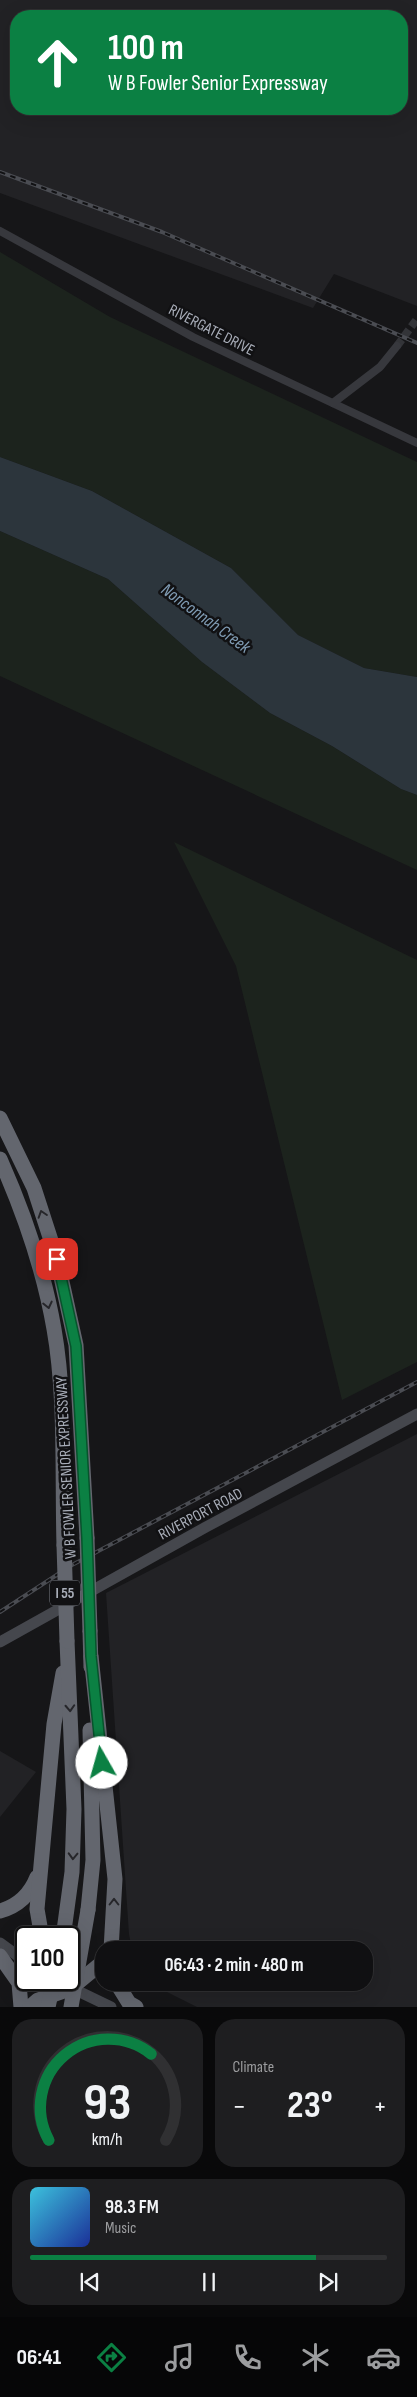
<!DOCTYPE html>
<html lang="en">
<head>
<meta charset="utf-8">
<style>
  :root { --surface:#101012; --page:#1e1e20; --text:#f1f3f6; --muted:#9c9d9f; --line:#303032; --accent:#0b8043 }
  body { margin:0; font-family:"Sofia Sans Condensed",sans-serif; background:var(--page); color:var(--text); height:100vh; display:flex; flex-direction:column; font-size:19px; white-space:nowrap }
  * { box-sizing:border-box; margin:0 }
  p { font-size:16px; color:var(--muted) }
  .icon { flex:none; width:28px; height:28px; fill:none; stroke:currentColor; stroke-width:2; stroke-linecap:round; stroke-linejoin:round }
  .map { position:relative; height:2007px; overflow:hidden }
  .details { display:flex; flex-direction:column; gap:12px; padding:12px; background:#09090a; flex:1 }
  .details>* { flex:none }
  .banner { position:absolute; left:10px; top:10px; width:398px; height:105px; border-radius:20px; box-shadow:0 5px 20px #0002,0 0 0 1px var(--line); background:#0b8043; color:#fff; overflow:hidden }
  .speed { position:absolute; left:15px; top:1926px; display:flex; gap:10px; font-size:25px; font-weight:700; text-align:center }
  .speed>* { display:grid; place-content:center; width:65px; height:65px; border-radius:50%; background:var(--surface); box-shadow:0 5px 20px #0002,0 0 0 1px var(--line); line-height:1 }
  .speed .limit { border:2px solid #111; border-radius:8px; background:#fff; color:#111 }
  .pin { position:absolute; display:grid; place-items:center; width:42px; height:42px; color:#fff; margin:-21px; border-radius:10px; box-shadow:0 2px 8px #0006 }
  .me { position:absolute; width:55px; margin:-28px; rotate:353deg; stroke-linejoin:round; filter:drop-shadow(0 0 4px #0008) }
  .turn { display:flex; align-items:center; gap:18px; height:105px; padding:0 15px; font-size:22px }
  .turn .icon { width:65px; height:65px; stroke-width:2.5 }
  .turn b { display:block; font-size:35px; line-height:42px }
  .big { font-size:38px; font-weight:700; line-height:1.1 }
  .details .tile { flex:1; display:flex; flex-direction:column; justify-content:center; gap:8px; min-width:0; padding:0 18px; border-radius:20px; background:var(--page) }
  .details .dial { align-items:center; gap:0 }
  .dial svg { height:130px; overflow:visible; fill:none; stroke:var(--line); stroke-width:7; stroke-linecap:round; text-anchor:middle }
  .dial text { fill:var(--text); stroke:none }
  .song { display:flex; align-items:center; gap:15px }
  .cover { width:60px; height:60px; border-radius:8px; background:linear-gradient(135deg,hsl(190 70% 55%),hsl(230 70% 35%)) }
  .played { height:5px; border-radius:2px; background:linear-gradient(90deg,var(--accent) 80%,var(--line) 80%) }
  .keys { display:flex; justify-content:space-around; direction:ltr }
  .heat { display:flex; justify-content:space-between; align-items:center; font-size:28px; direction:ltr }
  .details .tiles { flex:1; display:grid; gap:12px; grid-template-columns:1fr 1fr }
  .tile:last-child { grid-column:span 2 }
  .trip { position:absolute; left:95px; top:1941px; width:278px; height:50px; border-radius:20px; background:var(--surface); box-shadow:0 5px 20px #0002,0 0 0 1px var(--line); font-weight:700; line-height:50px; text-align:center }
  .tabs { display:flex; height:80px; justify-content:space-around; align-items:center; background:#060607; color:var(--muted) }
  .tabs .icon { width:35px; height:35px }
  .tabs .on { color:var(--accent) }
  .tabs b { font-size:22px; color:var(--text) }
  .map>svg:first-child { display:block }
  .built { fill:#222225; fill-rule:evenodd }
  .green { fill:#1c231d }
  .water { fill:#2c353c }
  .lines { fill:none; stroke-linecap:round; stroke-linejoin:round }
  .minor-tunnel { stroke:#333438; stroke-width:8; stroke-dasharray:8 4; stroke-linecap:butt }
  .minor { stroke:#37383d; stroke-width:8 }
  .secondary { stroke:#45474d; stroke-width:11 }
  .motorway { stroke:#63666e; stroke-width:15 }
  .rail-casing { stroke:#4a4c52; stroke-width:4 }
  .rail { stroke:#111113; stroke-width:2; stroke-dasharray:5.5; stroke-linecap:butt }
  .motorway-bridge { stroke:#63666e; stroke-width:15 }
  .oneway { stroke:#26262a }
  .route-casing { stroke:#07532c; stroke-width:12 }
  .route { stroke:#0b8043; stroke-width:9 }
  .labels { text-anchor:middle; stroke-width:5; stroke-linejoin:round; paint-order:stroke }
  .shield { fill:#111113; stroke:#7b7e86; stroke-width:1 }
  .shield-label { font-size:15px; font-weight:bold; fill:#a8adb8 }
  .street-label { font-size:16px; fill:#a8adb8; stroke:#111113 }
  .water-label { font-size:18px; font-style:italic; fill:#7f9bb3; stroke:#111113 }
</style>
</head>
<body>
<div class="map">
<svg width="417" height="2007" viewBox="0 0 417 2007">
  <rect width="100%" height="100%" fill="#161618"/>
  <g class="built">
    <path d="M0,0H417V306L334,274L313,308L0,193ZM16,16H401V109H16Z"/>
    <polygon points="417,1434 417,2007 197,2007 155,1986 152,1983 364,1982 364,1950 132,1950 129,1934 106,1593"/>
    <polygon points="0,1751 36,1772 0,1817"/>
  </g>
  <g class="green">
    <polygon points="0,252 110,317 417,462 417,677 364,668 298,635 231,568 92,491 0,457"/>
    <polygon points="0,531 108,579 202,662 270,713 332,746 401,789 417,795 417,870 0,676"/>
    <polygon points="174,842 417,960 417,1362 342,1400 236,966"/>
  </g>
  <polygon class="water" points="0,457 92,491 231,568 298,635 364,668 417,677 417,795 401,789 332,746 270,713 202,662 108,579 0,531"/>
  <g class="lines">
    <polyline class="minor-tunnel" points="397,346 417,319"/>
    <g class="minor">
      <polyline points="0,231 193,337 417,443"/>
      <polyline points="333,403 380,367 397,346"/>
    </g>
    <g class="secondary">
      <polyline points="0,1642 206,1527 417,1414"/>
      <polyline points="0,1943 26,1962"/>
      <polyline points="55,1980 111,2007"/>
    </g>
    <g class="motorway">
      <polyline points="0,1118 34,1188 57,1259 76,1345 87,1538"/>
      <path d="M0,1159C24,1213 44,1271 54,1329C66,1396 62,1477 64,1545"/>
      <polyline points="90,1631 91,1667"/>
      <polyline points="91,1656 115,1879 111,1950"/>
      <polyline points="88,1910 93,1860 90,1730"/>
      <path d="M0,1911C18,1906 30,1895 37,1877"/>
      <polyline points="42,1938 37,1909 54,1724 63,1673"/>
      <polyline points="63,1938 72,1872 74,1809 67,1641"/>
      <polyline points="0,1956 19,1983 21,2007"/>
      <polyline points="116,1982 129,2003 136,2007"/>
      <polyline points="30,2007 38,2000 70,1989 104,1961"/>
    </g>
    <defs>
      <g id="rail">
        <polyline points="0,172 162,232 417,343"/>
        <polyline points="0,1612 72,1565 417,1382"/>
      </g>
    </defs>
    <use href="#rail" class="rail-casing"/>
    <use href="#rail" class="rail"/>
    <g class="motorway-bridge">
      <polyline points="87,1538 90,1631"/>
      <polyline points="64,1545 67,1641"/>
      <polyline points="48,2007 54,1980"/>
      <polyline points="71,2007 88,1910"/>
    </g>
  </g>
  <defs><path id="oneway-chevron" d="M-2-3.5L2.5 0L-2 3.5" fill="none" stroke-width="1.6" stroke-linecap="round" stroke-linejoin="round" transform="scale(1.25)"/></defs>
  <g class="oneway">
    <use href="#oneway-chevron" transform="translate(42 1214) rotate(-108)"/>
    <use href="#oneway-chevron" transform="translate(48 1305) rotate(77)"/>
    <use href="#oneway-chevron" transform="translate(70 1708) rotate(87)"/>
    <use href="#oneway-chevron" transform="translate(73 1856) rotate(92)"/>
    <use href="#oneway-chevron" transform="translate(114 1902) rotate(-90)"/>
  </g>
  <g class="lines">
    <defs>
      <polyline id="route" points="57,1259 76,1346 87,1538 91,1656 102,1763"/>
    </defs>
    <use href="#route" class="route-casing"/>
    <use href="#route" class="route"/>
  </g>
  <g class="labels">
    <rect class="shield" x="50" y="1580.5" width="30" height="25" rx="4"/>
    <g class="shield-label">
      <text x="65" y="1598">I 55</text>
    </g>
    <g class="street-label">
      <text transform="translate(212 329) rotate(27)" y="6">RIVERGATE DRIVE</text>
      <text transform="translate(65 1468) rotate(-93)" y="6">W B FOWLER SENIOR EXPRESSWAY</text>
      <text transform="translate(200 1513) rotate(-28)" y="6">RIVERPORT ROAD</text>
    </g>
    <g class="water-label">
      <text transform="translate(206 618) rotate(36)" y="6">Nonconnah Creek</text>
    </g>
  </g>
</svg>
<div class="speed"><div class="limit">100</div></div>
<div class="pin" style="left:57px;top:1259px;background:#d93025"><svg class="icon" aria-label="arrive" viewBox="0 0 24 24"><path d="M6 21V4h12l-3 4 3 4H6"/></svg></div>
<svg class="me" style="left:102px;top:1763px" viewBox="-20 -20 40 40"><circle r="19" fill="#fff"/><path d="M0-13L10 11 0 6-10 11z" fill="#0b8043"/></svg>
<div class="trip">06:43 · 2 min · 480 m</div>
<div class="banner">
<div class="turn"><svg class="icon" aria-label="ahead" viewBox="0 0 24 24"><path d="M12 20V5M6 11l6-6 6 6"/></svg><div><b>100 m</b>W B Fowler Senior Expressway</div></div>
</div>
</div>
<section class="details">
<div class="tiles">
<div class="tile dial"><svg viewBox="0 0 100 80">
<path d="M14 69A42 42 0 1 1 86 69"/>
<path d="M14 69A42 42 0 0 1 77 16" stroke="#0b8043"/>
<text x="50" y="56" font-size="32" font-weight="700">93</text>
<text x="50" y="72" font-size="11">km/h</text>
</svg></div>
<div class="tile"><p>Climate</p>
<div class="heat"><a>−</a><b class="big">23°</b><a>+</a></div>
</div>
<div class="tile">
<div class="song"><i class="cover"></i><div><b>98.3 FM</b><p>Music</p></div></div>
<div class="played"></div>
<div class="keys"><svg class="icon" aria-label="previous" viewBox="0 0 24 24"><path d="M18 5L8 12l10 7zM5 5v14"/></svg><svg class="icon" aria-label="pause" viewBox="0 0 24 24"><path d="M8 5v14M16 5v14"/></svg><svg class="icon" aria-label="next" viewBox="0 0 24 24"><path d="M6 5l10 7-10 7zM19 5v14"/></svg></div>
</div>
</div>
</section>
<nav class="tabs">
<b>06:41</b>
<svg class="icon on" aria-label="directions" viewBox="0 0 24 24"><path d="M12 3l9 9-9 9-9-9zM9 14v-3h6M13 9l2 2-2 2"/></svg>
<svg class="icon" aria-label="music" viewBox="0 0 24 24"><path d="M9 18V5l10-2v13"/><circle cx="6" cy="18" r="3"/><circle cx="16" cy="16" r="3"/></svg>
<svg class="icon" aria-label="phone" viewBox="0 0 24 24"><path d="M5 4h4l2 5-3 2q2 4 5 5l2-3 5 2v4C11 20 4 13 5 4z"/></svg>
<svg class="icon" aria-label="climate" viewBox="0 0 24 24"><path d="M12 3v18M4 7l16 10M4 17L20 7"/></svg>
<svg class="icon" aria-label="car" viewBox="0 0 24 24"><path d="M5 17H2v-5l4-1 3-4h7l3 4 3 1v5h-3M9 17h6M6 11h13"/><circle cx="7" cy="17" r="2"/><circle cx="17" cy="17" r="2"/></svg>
</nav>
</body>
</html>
